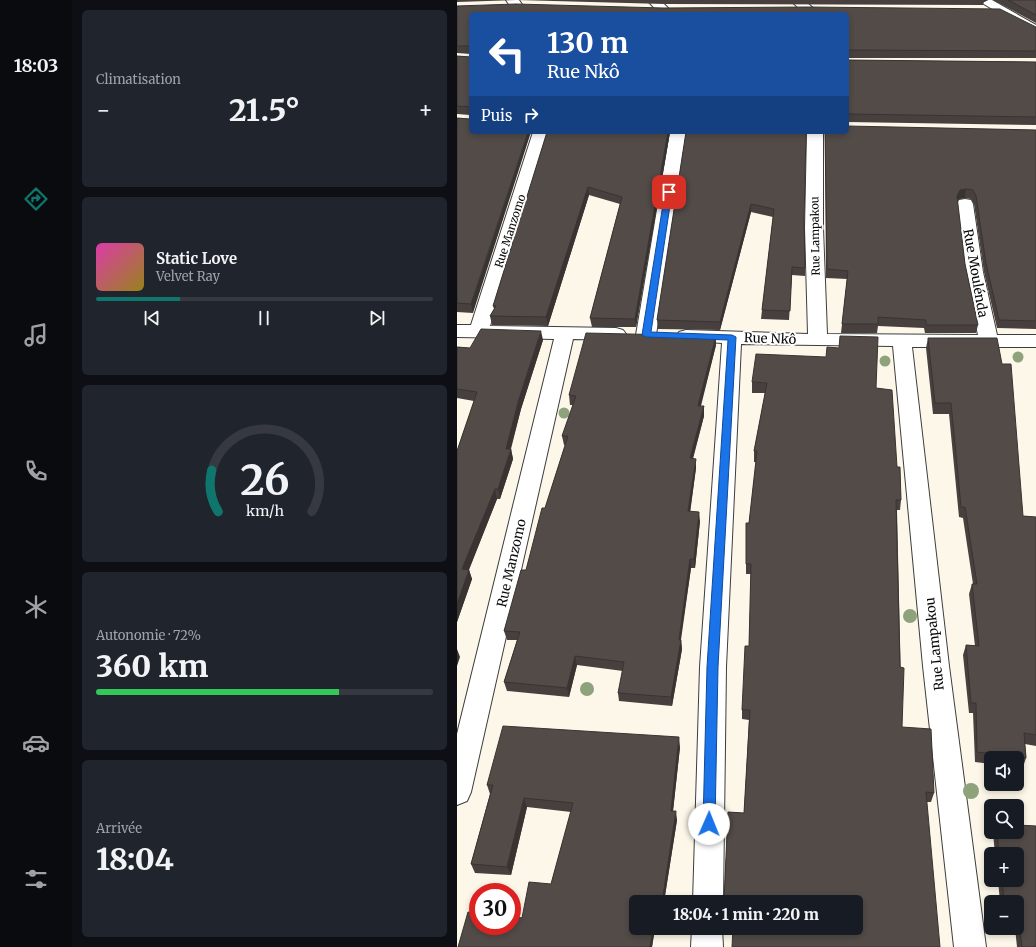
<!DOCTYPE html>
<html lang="fr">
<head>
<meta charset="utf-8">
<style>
  :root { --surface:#171b24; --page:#20242c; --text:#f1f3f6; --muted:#9ea1a6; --line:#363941; --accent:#0f766e }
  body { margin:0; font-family:Merriweather,serif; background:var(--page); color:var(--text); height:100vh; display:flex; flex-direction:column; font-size:15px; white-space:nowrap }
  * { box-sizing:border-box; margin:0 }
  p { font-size:13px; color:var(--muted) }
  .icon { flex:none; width:22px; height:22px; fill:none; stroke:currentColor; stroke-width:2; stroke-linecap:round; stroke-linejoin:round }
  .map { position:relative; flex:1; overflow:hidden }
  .panel { display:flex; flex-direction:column; gap:10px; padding:10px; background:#0d0f14; width:385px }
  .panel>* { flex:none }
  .guide { position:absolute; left:12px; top:12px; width:380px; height:122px; border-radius:6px; box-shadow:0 2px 6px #0003; background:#1a4fa0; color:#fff; overflow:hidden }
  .controls { position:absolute; left:527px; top:751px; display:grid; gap:8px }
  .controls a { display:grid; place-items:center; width:40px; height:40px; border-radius:6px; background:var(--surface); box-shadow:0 2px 6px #0003; font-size:20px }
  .speed { position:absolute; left:12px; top:883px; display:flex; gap:8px; font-size:20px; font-weight:700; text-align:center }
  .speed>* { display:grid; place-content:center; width:52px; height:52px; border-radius:50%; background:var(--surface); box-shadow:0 2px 6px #0003; line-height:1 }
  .speed .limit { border:6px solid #d22; background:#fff; color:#111 }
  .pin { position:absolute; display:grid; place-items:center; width:34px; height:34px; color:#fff; margin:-17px; border-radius:8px; box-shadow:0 2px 6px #0006 }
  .me { position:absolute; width:44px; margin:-22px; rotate:1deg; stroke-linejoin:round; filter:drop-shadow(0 0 3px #0008) }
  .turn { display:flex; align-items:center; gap:14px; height:84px; padding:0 12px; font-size:18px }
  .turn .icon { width:52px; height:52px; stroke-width:2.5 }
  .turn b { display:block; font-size:28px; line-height:34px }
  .then { display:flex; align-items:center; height:38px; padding:0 12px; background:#0003; gap:8px; font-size:15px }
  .big { font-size:30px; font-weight:800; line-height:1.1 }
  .panel .widget { flex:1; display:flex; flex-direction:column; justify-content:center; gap:6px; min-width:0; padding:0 14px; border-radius:6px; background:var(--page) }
  .panel .dial { align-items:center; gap:0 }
  .dial svg { height:104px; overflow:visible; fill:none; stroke:var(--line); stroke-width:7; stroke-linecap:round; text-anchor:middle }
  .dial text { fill:var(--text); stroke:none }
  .song { display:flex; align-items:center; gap:12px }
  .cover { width:48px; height:48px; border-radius:6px; background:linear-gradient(135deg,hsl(320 70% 55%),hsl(50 70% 35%)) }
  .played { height:4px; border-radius:2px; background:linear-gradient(90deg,var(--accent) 25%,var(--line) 25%) }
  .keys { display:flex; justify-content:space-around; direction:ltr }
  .heat { display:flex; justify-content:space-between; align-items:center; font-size:22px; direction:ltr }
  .charge { height:6px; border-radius:3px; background:linear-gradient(90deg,#34c759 72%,var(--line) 0) }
  .trip { position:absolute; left:172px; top:895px; width:234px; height:40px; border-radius:6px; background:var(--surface); box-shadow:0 2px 6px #0003; font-weight:800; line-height:40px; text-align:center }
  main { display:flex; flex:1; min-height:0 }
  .menu { display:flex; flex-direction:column; width:72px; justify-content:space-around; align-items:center; background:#090b0e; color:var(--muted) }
  .menu .icon { width:28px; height:28px }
  .menu .active { color:var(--accent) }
  .menu b { font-size:18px; color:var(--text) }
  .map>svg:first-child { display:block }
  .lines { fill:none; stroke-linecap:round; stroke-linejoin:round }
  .minor-casing { stroke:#3d3d3d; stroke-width:2 }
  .minor { fill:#fff; fill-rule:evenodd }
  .tree { fill:#8ea27b }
  .wall { fill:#47403e }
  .shaded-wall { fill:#393432 }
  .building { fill:#524b48; stroke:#393432 }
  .route { fill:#1a73e8; stroke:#114b97 }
  .labels { text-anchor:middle; stroke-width:4; stroke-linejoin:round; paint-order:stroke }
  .far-street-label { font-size:11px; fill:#0a0a0a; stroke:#fff }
  .street-label { font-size:13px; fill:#0a0a0a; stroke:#fff }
</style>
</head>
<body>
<main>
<nav class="menu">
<b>18:03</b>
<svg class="icon active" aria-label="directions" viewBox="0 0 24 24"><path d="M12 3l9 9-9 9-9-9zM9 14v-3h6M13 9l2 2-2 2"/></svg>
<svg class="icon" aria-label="music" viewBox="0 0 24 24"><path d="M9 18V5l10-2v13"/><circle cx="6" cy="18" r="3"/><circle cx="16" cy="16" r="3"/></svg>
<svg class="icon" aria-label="phone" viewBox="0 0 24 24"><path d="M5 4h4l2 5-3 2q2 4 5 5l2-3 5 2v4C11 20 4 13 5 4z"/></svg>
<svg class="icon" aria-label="climate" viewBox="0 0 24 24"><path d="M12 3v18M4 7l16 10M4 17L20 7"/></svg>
<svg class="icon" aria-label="car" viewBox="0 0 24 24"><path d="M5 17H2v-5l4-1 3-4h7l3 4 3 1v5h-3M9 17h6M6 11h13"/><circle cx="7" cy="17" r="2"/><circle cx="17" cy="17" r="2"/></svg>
<svg class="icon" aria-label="filters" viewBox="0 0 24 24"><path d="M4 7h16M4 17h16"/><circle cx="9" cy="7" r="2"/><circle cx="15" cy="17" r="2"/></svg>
</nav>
<section class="panel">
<div class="widget"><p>Climatisation</p>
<div class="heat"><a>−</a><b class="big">21.5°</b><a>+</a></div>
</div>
<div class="widget">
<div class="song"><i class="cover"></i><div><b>Static Love</b><p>Velvet Ray</p></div></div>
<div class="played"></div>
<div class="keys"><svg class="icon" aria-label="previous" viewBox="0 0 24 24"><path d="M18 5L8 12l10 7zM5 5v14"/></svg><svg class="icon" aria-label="pause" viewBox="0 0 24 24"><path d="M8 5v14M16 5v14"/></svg><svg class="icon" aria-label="next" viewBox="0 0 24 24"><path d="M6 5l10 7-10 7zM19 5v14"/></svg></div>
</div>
<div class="widget dial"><svg viewBox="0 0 100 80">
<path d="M14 69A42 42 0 1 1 86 69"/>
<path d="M14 69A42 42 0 0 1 9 37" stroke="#0f766e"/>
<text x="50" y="56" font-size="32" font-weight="700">26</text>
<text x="50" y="72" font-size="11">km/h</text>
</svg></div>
<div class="widget"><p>Autonomie · 72%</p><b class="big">360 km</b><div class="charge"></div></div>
<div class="widget"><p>Arrivée</p><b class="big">18:04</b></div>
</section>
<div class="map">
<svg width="579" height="947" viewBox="0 0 579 947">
  <rect width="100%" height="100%" fill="#fdf7e9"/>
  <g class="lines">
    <defs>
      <g id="minor">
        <polygon points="49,0 62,0 66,6 65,9 55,9"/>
        <polygon points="190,0 203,0 213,10 212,13 202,13"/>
        <polygon points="333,0 347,0 357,9 356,12 346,12"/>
        <polygon points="520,0 535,0 579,25 579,35"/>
        <polygon points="76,132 92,132 33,326 159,328 166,330 169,334 166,338 159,340 116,339 14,792 10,801 0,805 0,734 97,339 0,337 0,325 14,325"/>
        <polygon points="213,132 229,132 199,335 196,339 189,341 182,339 179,335"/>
        <polygon points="350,132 366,132 366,228 370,334 521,335 508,272 500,204 502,200 508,199 514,200 516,204 526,272 540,335 579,335 579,347 455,347 492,666 529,947 497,947 466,666 436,346 284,344 269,667 266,902 236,902 243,667 265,343 222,340 219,336 222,332 229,330 351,334 348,228"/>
        <polygon points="235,928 265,928 266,947 234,947"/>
      </g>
    </defs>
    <use href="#minor" class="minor-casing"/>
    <use href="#minor" class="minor"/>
  </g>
  <g class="tree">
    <circle cx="561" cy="357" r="5.5"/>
    <circle cx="428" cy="361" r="5.5"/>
    <circle cx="107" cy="413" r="5.5"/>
    <circle cx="453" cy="616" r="7"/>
    <circle cx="130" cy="689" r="7"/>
    <circle cx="514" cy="791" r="8"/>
  </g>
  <g class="wall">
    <polygon points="0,0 531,0 527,2 526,5 207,4 60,0 0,2"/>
    <polygon points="536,0 579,0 579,23"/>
    <polygon points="0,6 579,27 579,58 390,58 14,14 16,313 0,312 0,118 13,119 13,115 0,114 0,56 14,57 14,54 0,53"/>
    <polygon points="390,60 579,62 579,125 390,122"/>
    <polygon points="391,127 579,130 579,329 540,328 527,272 517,204 514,199 508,198 502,199 500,201 508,264 521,325 519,333 468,333 467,328 421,326 420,333 384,333 390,279 369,278 368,132 390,132"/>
    <polygon points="90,132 213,132 179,327 135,327 133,318 163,204 132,195 91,326 35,325 33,316 37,309 36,306"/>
    <polygon points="229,132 347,220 348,268 348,276 335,275 332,320 304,319 305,310 316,217 294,212 263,330 201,329 200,320"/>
    <polygon points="471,338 566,516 579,517 579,746 568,744 569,758 566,767 560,767 560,758 534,758 534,764 518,762 516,713 512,713 506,655 509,645 518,646 512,594 515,584 516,584 506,518 502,517 492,414 476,414 469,348"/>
    <polygon points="86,340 64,409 54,449 56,459 43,499 40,499 12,570 15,579 0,622 0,451 17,401 0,398 0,347 13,348"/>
    <polygon points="259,345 244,406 247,406 247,416 236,459 239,468 233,511 243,521 238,568 234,568 224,640 225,649 215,706 162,701 161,693 166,671 120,665 112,697 50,691 47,682 60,640 50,640 47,631 69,570 108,445 107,445 105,436 116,405 113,405 112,395"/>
    <polygon points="295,382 419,388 440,467 444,500 443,510 440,510 445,727 477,793 474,802 470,802 399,902 267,902 271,812 287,813 292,720 285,719 285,710 292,646 294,574 289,574 289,523 292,523 299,462 297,462 297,451 308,393 295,393"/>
    <polygon points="223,747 216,811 220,820 207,902 179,902 179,928 198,928 195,947 1,947 65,918 94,884 114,812 70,807 54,875 18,873 14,864 33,794 30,785"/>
    <polygon points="560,825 579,826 579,947 560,947 558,928 560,928 560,902 543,902 541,880 560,880 560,854 538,854 536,833 537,832 540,832 540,834 540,832 560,832"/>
  </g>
  <g class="shaded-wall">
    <polygon points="527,0 531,0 527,2"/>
    <polygon points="71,132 74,132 16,313 14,304"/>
    <polygon points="211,132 213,132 179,327 178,319"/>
    <polygon points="131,187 132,195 91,326 89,317"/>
    <polygon points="509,189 508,198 502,199 499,204 500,196 503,190"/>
    <polygon points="294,204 294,212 263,330 263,322"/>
    <polygon points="84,331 86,340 64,409 53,450 54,449 56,459 43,499 41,489 49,449 62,399"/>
    <polygon points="259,336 259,345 241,415 241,406"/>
    <polygon points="247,406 247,416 233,468 233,458"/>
    <polygon points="239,459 239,468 232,521 231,511"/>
    <polygon points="38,489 40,499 8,579 5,569"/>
    <polygon points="242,512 243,521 238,568 237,559"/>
    <polygon points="233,559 234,568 222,649 222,640"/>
    <polygon points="12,570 15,579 0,622 0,604"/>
    <polygon points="224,640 225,649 215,706 214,697"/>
    <polygon points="0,649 3,657 0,666"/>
    <polygon points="118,656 120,665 112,697 110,688"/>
    <polygon points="222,737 223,747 215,820 214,811"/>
    <polygon points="67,798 70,807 54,875 50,867"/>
    <polygon points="219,811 220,820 207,902 205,902"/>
    <polygon points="196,928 198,928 195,947 193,947"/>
  </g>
  <g class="building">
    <polygon points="551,0 579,0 579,15"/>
    <polygon points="59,4 207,8 351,7 543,9 579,27 579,51 391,50 390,55 390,14 14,14 14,132 71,132 14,304 0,303 0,118 13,119 14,107 0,106 0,56 14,57 14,46 0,46 0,6"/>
    <polygon points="390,60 579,62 579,117 391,114 390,115"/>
    <polygon points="390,126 579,130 579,321 542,320 529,263 519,196 516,190 509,189 503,190 500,196 508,264 521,325 469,325 469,320 421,317 421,324 385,324 391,271 370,269 368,132 390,132"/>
    <polygon points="90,132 211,132 178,319 133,318 165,197 131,187 89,317 33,316 39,306 36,306"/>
    <polygon points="229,132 349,132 347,220 348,268 335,267 333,311 305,310 317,209 294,204 263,322 200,320"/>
    <polygon points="24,329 84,331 62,399 49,449 54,449 41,489 38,489 5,569 12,570 0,604 0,451 20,392 0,389 0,347 13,348"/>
    <polygon points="129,333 259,336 241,406 247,406 233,458 239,459 231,511 242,512 237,559 233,559 222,640 224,640 214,697 161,693 167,662 118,656 110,688 47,682 63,632 47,631 64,570 69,570 85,508 88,508 111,436 105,436 119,396 112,395"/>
    <polygon points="383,336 421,337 419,388 435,390 440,467 443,467 444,500 439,500 443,667 447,668 445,727 474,729 477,793 469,792 483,947 275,947 276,928 399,928 399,902 276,902 277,900 267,900 271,812 287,813 293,710 285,710 288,646 292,646 294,564 289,564 289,523 292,523 300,451 297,451 310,383 295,382 299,354 369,357 370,347 382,348"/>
    <polygon points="471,338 540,338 545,364 554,364 566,516 579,517 579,735 567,733 569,758 520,752 519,703 514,703 509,645 522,646 515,584 520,584 508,507 504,507 494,403 478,403"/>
    <polygon points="46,726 222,737 214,811 219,811 205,902 179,902 179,928 196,928 193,947 1,947 11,912 21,913 21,926 55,926 55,916 65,918 72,882 94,884 116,803 67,798 50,867 14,864 36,785 30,785"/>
    <polygon points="560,825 579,826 579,947 565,947 560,909 560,902 559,902 559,900 547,900 545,880 560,880 560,854 542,854 540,832 560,832"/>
  </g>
  <polygon class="route" points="212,190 215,192 194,332 275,335 279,337 261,667 258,824 257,828 252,829 248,828 246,824 250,667 271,340 189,337 185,335 208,192"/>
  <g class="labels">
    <g class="far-street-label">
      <text transform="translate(53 231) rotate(-72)" y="4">Rue Manzomo</text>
      <text transform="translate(358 236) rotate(-91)" y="4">Rue Lampakou</text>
    </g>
    <g class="street-label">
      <text transform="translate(519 273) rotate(80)" y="5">Rue Moulénda</text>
      <text transform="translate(313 338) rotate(2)" y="5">Rue Nkô</text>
      <text transform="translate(54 563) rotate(-77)" y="5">Rue Manzomo</text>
      <text transform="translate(477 644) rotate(-96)" y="5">Rue Lampakou</text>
    </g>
  </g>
</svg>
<div class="controls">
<a><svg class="icon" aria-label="sound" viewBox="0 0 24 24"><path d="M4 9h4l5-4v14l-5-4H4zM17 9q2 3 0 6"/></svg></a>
<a><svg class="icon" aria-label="search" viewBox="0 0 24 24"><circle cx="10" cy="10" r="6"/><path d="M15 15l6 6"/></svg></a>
<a>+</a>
<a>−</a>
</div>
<div class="speed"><div class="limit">30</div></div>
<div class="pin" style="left:212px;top:192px;background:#d93025"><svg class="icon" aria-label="arrive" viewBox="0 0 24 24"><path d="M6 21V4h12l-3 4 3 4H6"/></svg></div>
<svg class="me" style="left:252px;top:824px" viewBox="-20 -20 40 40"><circle r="19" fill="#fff"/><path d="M0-13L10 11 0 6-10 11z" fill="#1a73e8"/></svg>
<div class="trip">18:04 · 1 min · 220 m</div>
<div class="guide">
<div class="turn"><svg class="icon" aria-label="left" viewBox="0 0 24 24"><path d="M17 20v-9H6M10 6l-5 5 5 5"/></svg><div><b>130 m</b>Rue Nkô</div></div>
<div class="then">Puis<svg class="icon" aria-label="right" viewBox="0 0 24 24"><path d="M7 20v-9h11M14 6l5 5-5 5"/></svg></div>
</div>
</div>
</main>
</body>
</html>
